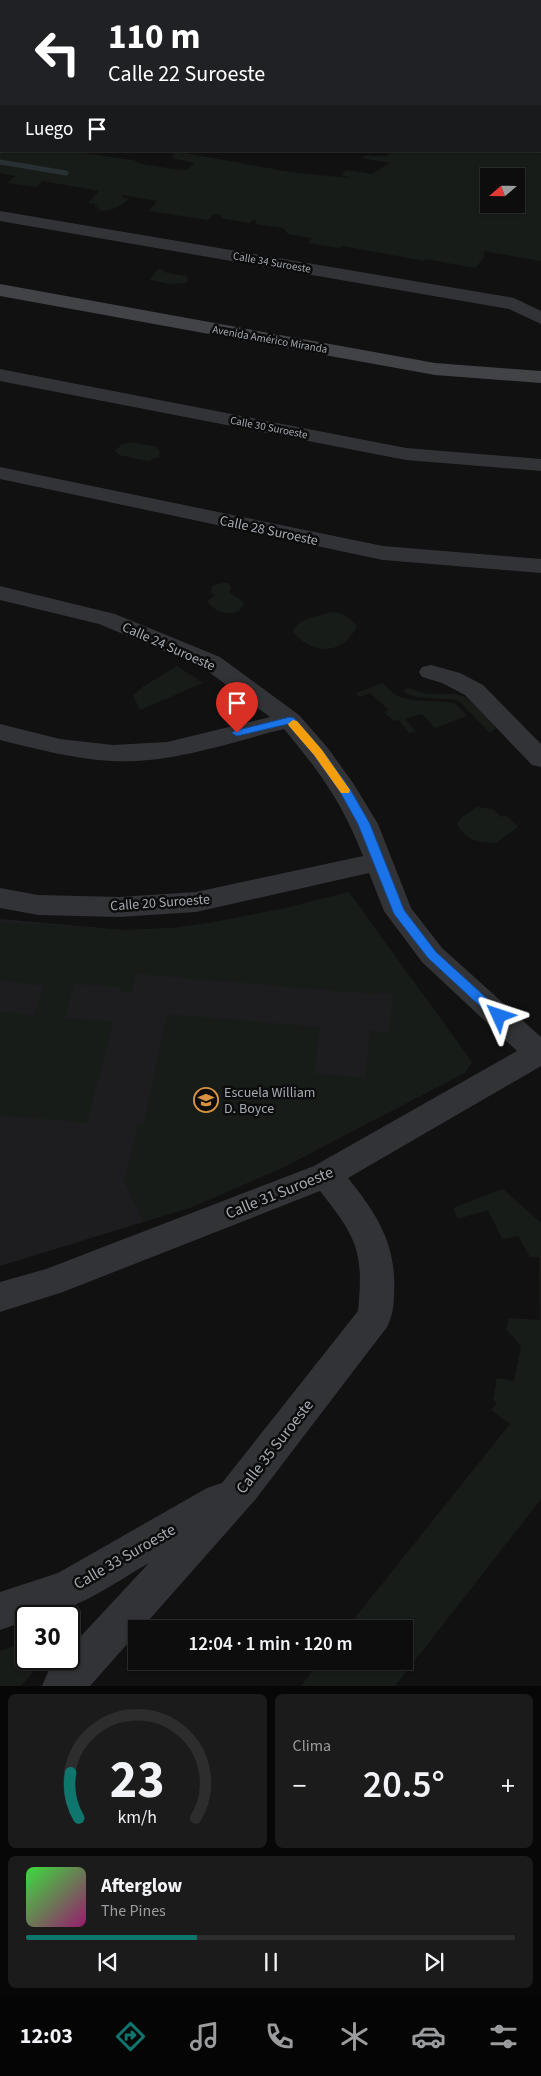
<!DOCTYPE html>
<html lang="es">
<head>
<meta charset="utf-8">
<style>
  :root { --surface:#0d0d0e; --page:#1b1b1c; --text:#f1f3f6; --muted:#9a9c9e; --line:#2d2d2e; --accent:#0f766e }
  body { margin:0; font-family:"Source Sans 3",sans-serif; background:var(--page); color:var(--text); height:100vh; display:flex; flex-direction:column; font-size:19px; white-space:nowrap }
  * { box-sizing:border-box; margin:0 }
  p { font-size:16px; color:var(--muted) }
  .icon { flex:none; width:28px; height:28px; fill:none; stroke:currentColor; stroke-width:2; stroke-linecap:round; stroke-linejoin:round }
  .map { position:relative; height:1686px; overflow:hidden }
  .side { display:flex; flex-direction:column; gap:8px; padding:8px; background:#070708; flex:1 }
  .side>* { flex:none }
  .top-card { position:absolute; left:0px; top:0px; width:541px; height:152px; box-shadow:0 1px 4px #0004,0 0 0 1px var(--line); background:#202124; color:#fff; overflow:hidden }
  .needle { width:32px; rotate:250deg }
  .controls { position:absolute; left:480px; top:168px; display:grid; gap:10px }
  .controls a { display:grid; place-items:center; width:45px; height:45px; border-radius:0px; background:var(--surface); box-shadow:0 1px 4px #0004,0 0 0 1px var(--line); font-size:25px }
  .speed { position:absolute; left:15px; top:1605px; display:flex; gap:10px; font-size:25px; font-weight:700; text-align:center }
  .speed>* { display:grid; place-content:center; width:65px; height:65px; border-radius:50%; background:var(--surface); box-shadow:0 1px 4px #0004,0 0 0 1px var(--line); line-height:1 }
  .speed .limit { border:2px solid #111; border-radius:8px; background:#fff; color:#111 }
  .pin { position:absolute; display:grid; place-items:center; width:42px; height:42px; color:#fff; margin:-51px -21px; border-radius:50% 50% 50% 0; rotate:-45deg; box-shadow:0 0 5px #0007 }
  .pin .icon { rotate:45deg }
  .me { position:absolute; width:55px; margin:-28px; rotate:312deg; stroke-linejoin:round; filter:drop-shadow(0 0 4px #0008) }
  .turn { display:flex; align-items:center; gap:18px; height:105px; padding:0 25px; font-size:22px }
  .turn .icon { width:65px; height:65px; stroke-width:2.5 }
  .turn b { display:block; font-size:35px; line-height:42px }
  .then { display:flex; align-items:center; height:48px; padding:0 25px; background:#0003; gap:10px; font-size:19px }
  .big { font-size:38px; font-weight:600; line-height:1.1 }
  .side .card { flex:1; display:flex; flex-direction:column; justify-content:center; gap:8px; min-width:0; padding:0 18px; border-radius:8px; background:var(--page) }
  .side .dial { align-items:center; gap:0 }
  .dial svg { height:130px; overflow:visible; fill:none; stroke:var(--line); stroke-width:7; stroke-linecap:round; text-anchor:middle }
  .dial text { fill:var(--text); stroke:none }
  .song { display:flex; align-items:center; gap:15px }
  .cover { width:60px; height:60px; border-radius:8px; background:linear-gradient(135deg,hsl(120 70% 55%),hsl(320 70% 35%)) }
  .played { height:5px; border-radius:2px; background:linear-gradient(90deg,var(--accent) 35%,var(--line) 35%) }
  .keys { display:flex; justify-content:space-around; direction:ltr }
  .heat { display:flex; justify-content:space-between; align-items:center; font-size:28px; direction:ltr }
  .side .tiles { flex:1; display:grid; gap:8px; grid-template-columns:1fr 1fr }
  .card:last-child { grid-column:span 2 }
  .trip { position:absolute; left:128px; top:1620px; width:285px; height:50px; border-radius:0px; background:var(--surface); box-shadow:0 1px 4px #0004,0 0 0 1px var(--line); font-weight:600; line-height:50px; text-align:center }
  .menu { display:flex; height:80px; justify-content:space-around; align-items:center; background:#050506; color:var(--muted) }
  .menu .icon { width:35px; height:35px }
  .menu .current { color:var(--accent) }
  .menu b { font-size:22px; color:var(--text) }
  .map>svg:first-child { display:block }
  .built { fill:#1d1d1f }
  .green { fill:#181c18; fill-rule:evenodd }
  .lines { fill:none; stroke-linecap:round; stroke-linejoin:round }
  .stream { stroke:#293034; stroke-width:5 }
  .street { fill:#323336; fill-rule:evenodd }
  .secondary { fill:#414346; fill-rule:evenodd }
  .rail { stroke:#46484b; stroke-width:2; stroke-dasharray:4 2.5; stroke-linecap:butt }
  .route { fill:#1a73e8; stroke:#114b97 }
  .slow { fill:#f59e0b }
  .labels { text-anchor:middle; stroke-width:5; stroke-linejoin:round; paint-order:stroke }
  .far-street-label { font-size:11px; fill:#a4aab1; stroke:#0c0c0d }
  .street-label { font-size:14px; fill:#a4aab1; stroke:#0c0c0d }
  .poi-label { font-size:14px; fill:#a4aab1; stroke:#0c0c0d; text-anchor:start }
  .near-street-label { font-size:16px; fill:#a4aab1; stroke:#0c0c0d }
</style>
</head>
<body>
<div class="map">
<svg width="541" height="1686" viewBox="0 0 541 1686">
  <rect width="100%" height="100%" fill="#111112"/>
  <polygon class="built" points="349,892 466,1072 284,1167 192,1207 0,1266 0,919 124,930 172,928 209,923 282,909"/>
  <g class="green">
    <path d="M540,56H541V261L484,251V257L475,268L425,259L424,261L343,246L339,248L308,243L312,238L288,234L283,228L256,224L255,219L249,223L221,218L222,215L214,214L208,220L149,211L157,201L122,195V197L130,198C120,207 111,212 98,210L100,208L94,206L97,204L88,203L99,191L43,181L36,187L7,183L15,176L0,173V147L1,151H67L133,160L142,164L173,169L187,170L194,163L171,158L175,154L170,153L174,151L290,172L349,178H351L341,175L346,170L372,174L390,163L362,158L364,156H387L392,151H540ZM516,176V204H489V176Z"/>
    <polygon points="158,269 165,270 164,272 186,276 188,279 187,283 169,284 150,280"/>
    <polygon points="131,442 157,447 160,452 159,457 148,461 119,455 115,450 123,444"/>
    <path d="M222,583H228L231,589L229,592L244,602C240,620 214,614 207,601L215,595L211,593L212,586Z"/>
    <path d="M331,612C344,612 349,618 357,626C343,656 312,655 293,632C298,617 318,617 331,612Z"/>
    <polygon points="177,666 203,683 140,710 133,695 144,686"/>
    <path d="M383,683C401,708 430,698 455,703L467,716L435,728L422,714L405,719L416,732L409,733L399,720L394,721L384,712L389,710L370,693L359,697L356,693Z"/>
    <polygon points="408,688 428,694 454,694 463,696 472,702 496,728 490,733 458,700 417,697 403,692"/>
    <path d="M477,807L493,809L501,817L506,815L518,827L496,843C478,842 466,841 457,824L461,818Z"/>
    <polygon points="349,892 472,1062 466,1072 284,1167 192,1207 143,1222 124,1181 138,1125 143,1126 167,1014 320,1027 314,1073 365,1078 370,1030 389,1033 393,993 374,994 136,974 132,992 120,991 120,987 74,984 65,1018 113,1022 87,1123 0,1115 0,1012 34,1015 44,986 0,980 0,922 124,930 172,928 209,923 282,909"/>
    <polygon points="503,1189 541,1223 541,1499 395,1686 301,1686 320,1661 404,1661 404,1629 346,1629 510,1424 491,1410 497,1403 493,1400 497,1378 514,1381 521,1346 506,1329 509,1318 540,1320 539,1257 530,1257 518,1236 502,1239 488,1210 458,1219 453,1208"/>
    <polygon points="26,1642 26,1659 43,1659 41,1663 21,1686 0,1686 0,1651"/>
  </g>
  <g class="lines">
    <polyline class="stream" points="0,162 66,173"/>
    <g class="street">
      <polygon points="300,0 314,0 315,1 301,1"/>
      <polygon points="0,211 514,298 541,311 541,324 509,309 0,221"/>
      <polygon points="0,369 406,448 541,459 541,471 406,460 0,381"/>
      <polygon points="0,467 383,546 541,559 541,573 383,560 0,479"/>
      <path d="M0,586L115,614L220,657L299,715L327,747L353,783L378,824L411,908L442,948L541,1037V1066L348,1178C377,1214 397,1245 394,1293C394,1305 393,1315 387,1327L255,1500L141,1629H136V1634L90,1686H42L48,1672L60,1659H69V1649L149,1563C112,1584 71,1616 26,1616V1621L0,1630V1592L58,1573L207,1488L222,1483L358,1311C364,1251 357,1238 320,1191L63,1292L0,1312V1282L46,1269L314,1166L517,1051L422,962L384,911L369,873L196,912L119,917L38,915L0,908V888L38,895L119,897L196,892L363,856C343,804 320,772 284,729C228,743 170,764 112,761C74,759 37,749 0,740V724L60,739L113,745L167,742L270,717L202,667L99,624L0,600Z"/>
      <polygon points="431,665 460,673 483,685 541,744 541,767 532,765 465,695 442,683 422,677 419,672 422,667"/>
    </g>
    <polygon class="secondary" points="0,284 435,363 541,371 541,383 435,375 0,296"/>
    <polyline class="rail" points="534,0 536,1"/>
  </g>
  <polygon class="route" points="290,717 294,718 322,750 350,789 370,824 404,910 436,952 503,1013 505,1016 503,1020 495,1020 428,958 394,914 358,824 339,790 314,755 288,724 237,736 232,733 234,731"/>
  <polygon class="slow" points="293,720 297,721 322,750 350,790 349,793 341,793 314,755 289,726 288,724"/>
  <defs>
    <symbol id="school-ring" viewBox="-11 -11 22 22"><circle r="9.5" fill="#0c0c0d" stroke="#d99241" stroke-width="1.5"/><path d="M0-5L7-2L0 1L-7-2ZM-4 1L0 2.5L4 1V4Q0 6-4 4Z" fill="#d99241"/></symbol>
  </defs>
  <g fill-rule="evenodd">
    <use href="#school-ring" x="192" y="1086" width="28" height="28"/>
  </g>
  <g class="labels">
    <g class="far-street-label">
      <text transform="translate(272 262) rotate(10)" y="4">Calle 34 Suroeste</text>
      <text transform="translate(270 339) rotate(10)" y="4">Avenida Américo Miranda</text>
      <text transform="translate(269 427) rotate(11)" y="4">Calle 30 Suroeste</text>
    </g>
    <g class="street-label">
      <text transform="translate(269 530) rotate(12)" y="5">Calle 28 Suroeste</text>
      <text transform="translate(169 646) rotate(24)" y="5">Calle 24 Suroeste</text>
      <text transform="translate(160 902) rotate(-4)" y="5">Calle 20 Suroeste</text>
    </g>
    <g class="poi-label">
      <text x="224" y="1097">Escuela William<tspan x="224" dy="16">D. Boyce</tspan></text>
    </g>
    <g class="near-street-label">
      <text transform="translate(279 1192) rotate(-22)" y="6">Calle 31 Suroeste</text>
      <text transform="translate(274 1446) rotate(-52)" y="6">Calle 35 Suroeste</text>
      <text transform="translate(124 1556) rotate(-30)" y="6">Calle 33 Suroeste</text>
    </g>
  </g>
</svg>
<div class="controls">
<a><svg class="needle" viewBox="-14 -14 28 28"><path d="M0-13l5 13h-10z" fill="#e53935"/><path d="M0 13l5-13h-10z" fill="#9a9c9e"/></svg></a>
</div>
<div class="speed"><div class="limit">30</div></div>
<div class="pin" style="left:237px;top:733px;background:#d93025"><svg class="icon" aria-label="arrive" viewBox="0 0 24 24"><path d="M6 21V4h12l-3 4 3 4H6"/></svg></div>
<svg class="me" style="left:499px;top:1016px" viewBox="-20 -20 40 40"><path d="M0-17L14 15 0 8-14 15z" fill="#1a73e8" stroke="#fff" stroke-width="4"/></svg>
<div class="trip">12:04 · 1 min · 120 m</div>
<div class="top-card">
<div class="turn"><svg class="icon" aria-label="left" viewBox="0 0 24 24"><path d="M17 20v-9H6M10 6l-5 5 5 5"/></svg><div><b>110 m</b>Calle 22 Suroeste</div></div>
<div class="then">Luego<svg class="icon" aria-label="arrive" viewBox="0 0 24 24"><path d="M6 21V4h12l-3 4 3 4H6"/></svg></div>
</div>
</div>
<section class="side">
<div class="tiles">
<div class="card dial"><svg viewBox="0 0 100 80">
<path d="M14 69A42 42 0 1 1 86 69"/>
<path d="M14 69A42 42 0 0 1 9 41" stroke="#0f766e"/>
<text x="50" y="56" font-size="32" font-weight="700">23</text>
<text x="50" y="72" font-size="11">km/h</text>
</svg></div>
<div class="card"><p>Clima</p>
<div class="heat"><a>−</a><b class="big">20.5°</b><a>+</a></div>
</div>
<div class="card">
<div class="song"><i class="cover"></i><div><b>Afterglow</b><p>The Pines</p></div></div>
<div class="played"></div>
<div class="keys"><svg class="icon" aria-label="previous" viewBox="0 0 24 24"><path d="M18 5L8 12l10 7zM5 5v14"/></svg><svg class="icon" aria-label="pause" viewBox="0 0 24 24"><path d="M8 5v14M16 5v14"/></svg><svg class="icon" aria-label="next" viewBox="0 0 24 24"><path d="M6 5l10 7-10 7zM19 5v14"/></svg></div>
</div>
</div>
</section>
<nav class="menu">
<b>12:03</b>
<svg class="icon current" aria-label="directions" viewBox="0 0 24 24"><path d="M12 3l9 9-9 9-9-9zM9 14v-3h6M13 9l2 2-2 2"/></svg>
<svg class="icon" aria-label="music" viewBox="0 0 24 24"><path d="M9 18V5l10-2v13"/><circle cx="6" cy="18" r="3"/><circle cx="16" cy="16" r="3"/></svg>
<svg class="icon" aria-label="phone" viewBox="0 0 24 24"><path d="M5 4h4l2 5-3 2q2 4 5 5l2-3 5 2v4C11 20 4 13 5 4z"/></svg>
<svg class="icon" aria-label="climate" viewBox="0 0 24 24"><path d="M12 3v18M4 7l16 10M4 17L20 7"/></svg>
<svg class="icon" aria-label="car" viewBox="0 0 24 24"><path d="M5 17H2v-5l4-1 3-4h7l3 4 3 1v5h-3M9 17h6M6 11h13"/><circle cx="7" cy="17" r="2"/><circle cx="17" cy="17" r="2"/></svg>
<svg class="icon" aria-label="filters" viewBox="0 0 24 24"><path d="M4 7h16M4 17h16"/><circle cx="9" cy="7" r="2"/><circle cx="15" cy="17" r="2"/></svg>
</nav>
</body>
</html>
